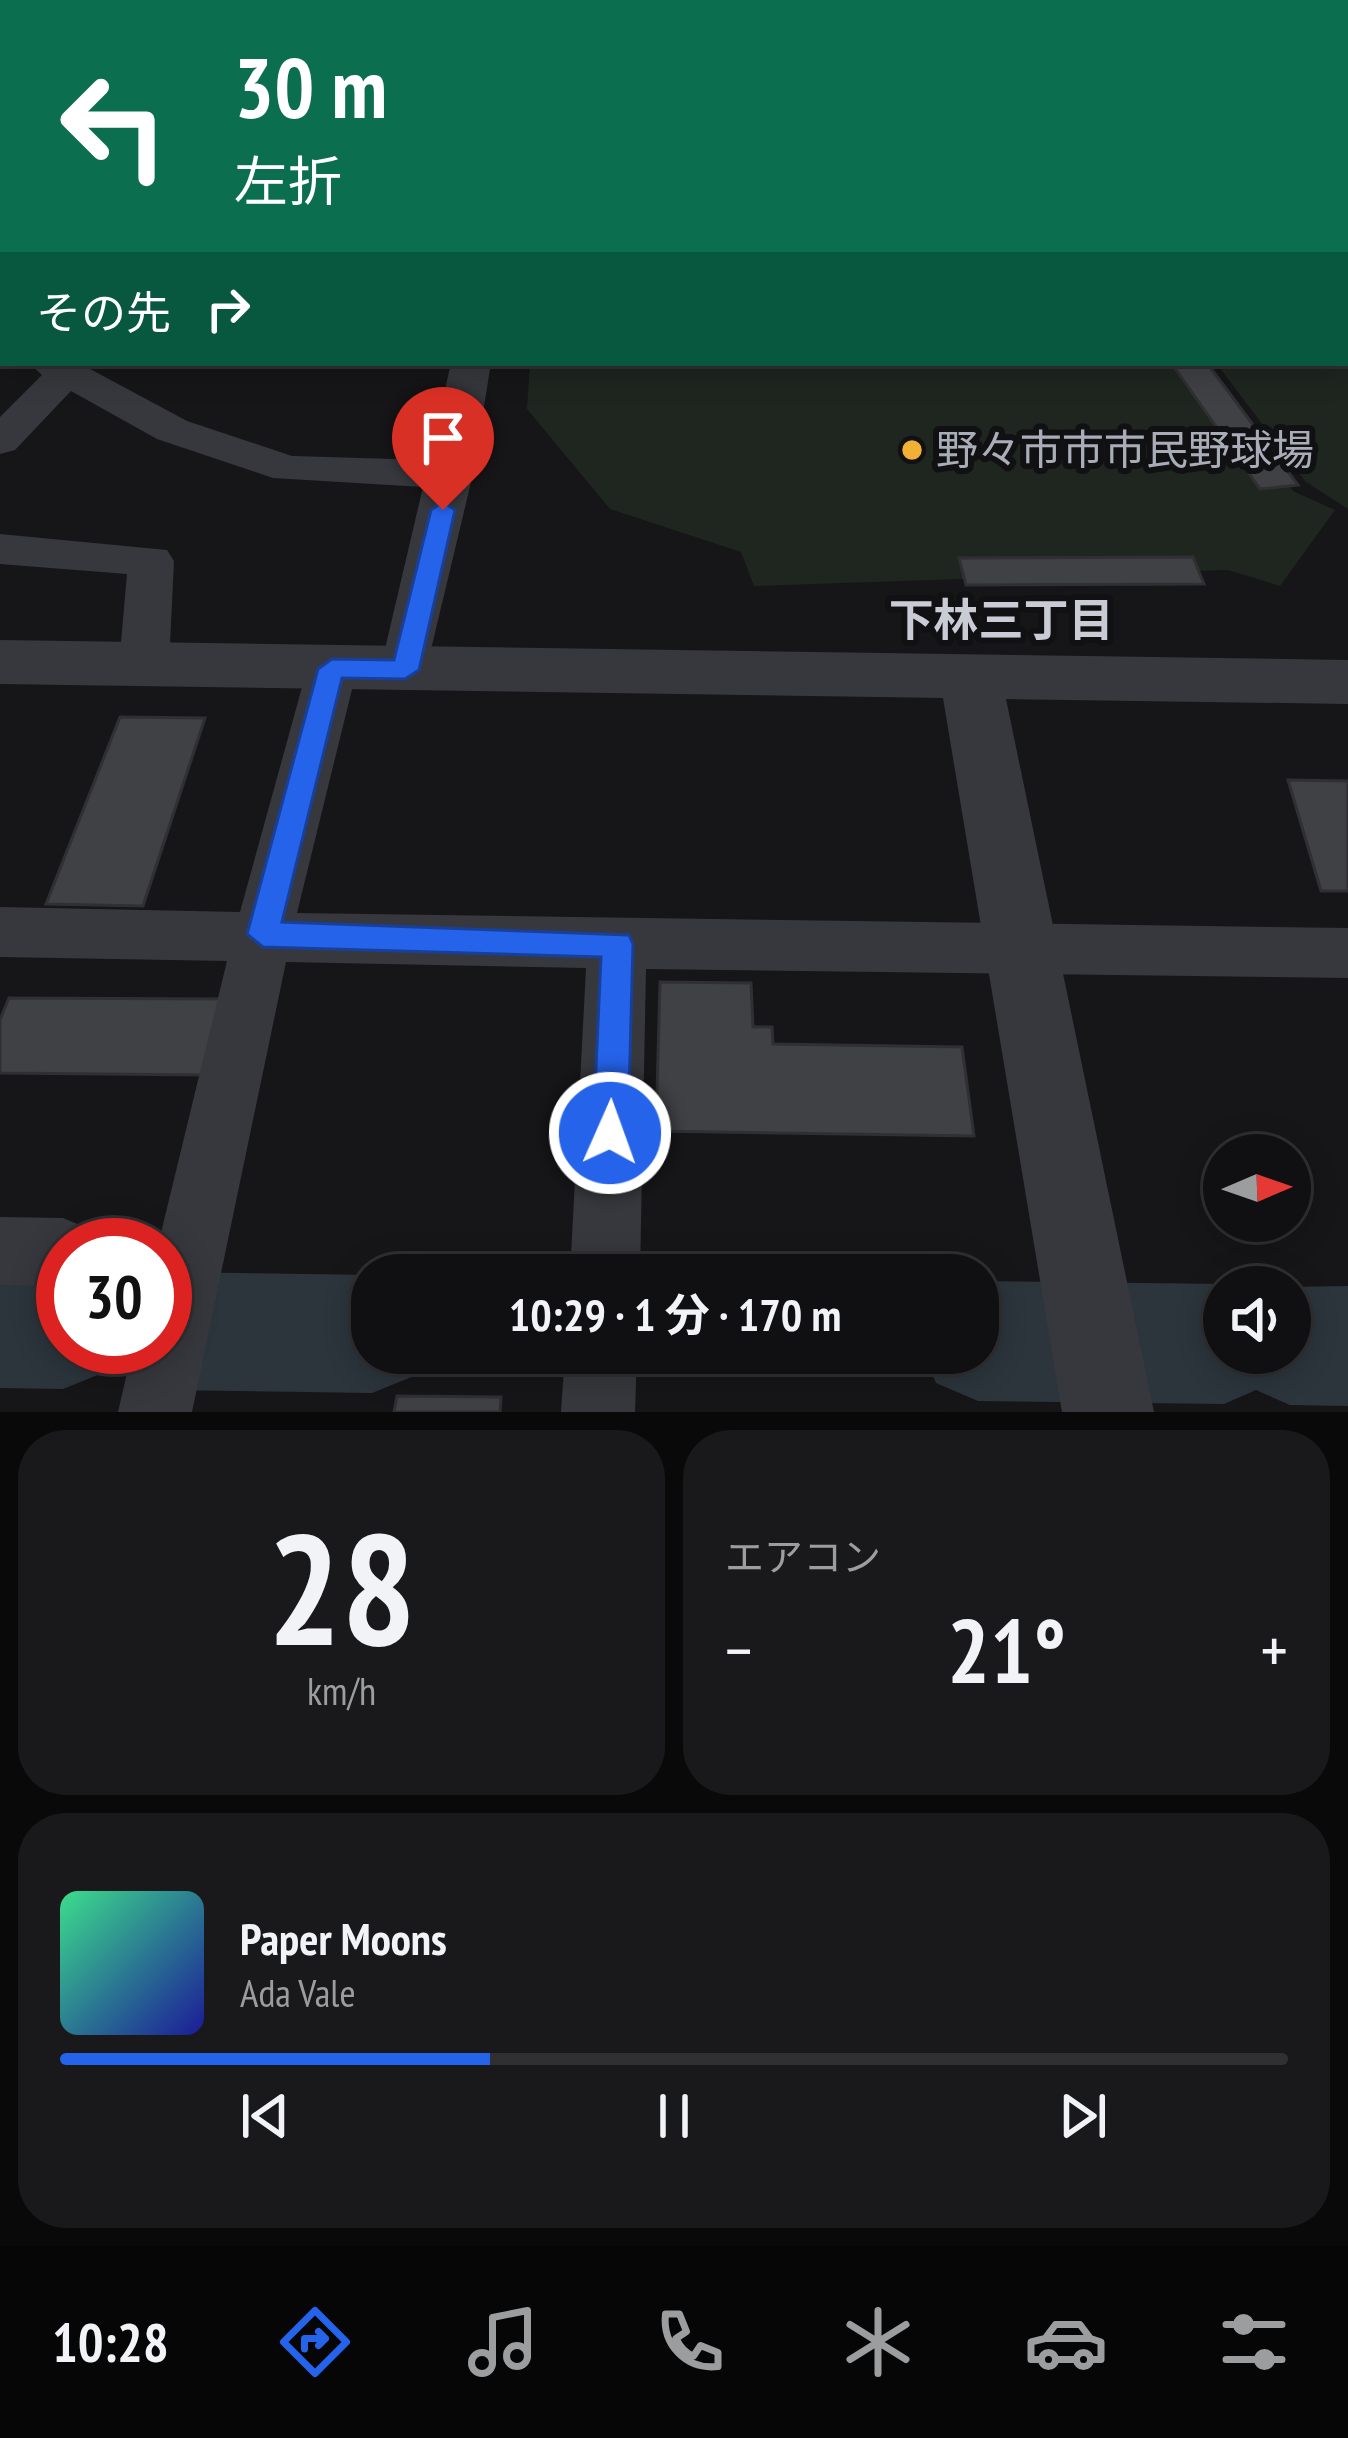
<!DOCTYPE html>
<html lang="ja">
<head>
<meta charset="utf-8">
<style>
  :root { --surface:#101012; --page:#19191b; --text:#f1f3f6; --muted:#9c9d9f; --line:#303032; --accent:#2563eb }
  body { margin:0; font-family:"PT Sans Narrow","Noto Sans JP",sans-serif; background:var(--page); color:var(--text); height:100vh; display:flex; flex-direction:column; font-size:45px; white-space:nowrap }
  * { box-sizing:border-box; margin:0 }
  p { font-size:39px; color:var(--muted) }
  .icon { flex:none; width:66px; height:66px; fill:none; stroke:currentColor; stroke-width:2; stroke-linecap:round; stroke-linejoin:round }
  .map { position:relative; height:1412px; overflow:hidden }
  .panel { display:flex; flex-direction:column; gap:18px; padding:18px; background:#09090a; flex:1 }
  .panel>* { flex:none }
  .guide { position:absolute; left:0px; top:0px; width:1350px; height:366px; box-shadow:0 6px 30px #0003,0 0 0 3px var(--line); background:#0b6e4f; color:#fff; overflow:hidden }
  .needle { width:78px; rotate:88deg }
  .controls { position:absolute; left:1203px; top:1134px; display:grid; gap:24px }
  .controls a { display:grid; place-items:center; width:108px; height:108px; border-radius:50%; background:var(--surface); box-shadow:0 6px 30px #0003,0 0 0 3px var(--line); font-size:60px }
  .speed { position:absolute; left:36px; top:1218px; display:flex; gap:24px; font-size:60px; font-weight:700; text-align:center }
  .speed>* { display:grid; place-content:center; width:156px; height:156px; border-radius:50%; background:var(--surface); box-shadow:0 6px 30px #0003,0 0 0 3px var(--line); line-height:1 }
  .speed .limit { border:18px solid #d22; background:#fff; color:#111 }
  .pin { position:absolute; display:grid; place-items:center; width:102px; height:102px; color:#fff; margin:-123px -51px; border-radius:50% 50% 50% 0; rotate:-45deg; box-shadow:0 0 12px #0007 }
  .pin .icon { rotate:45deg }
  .me { position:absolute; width:132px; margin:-66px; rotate:2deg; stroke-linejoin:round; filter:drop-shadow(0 0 9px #0008) }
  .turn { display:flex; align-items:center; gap:42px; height:252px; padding:0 36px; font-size:54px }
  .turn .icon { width:156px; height:156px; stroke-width:2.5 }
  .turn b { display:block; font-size:84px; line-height:102px }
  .then { display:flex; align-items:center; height:114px; padding:0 36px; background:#0003; gap:24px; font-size:45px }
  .big { font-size:90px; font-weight:700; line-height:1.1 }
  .panel .tile { flex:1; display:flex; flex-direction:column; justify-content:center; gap:18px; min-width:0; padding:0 42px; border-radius:48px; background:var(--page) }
  .panel .dial { align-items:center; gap:0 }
  .dial b { font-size:156px; line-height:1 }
  .song { display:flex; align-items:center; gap:36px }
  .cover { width:144px; height:144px; border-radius:18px; background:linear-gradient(135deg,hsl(150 70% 55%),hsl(240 70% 35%)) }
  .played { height:12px; border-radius:6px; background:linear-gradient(90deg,var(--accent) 35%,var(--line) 35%) }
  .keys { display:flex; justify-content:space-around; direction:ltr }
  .heat { display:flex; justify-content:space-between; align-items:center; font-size:66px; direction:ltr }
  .panel .tiles { flex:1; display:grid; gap:18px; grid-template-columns:1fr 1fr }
  .tile:last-child { grid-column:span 2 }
  .trip { position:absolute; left:351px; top:1254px; width:648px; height:120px; border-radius:48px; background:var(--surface); box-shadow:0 6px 30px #0003,0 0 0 3px var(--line); font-weight:700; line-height:120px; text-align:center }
  .tabs { display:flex; height:192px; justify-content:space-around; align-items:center; background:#060607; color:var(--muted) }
  .tabs .icon { width:84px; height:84px }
  .tabs .on { color:var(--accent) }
  .tabs b { font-size:54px; color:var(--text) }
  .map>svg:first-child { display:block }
  .green { fill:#1e261f }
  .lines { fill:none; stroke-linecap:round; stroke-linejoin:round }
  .river { fill:#2c353c; fill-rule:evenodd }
  .building { fill:#404145; stroke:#303034; stroke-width:3 }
  .minor { fill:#37383d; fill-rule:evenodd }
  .tertiary { fill:#37383d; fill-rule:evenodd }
  .route { fill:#2563eb; stroke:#184099; stroke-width:3 }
  .poi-dot { fill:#f2b134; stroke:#111113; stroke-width:4.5 }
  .labels { text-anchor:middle; stroke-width:12; stroke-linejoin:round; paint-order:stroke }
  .poi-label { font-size:42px; fill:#a8adb8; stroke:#111113; text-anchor:start }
  .neighbourhood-label { font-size:45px; font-weight:bold; fill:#c9ccd4; stroke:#111113 }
</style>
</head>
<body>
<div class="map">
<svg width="1348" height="1412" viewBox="0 0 1348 1412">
  <rect width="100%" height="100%" fill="#161618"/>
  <g class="green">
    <polygon points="1348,80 1348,509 1306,482 1216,363 1347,363"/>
    <polygon points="530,363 1199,363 1293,491 1335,510 1280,586 1228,570 754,586 741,552 610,509 527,409"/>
  </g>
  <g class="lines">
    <g class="river">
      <polygon points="0,1270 63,1271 63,1347 165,1347 165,1272 372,1275 372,1353 423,1353 414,1376 372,1393 165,1390 123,1373 114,1350 105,1372 63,1389 0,1388"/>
      <polygon points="978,1281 1224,1284 1230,1287 1224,1287 1224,1353 1290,1353 1286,1287 1348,1286 1348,1406 1290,1405 1256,1390 1224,1404 978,1401 936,1383 923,1353 978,1353"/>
    </g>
  </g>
  <g class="building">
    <polygon points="1207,363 1298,485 1260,489 1172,364"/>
    <polygon points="1193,557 1204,584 966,585 959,558"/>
    <polygon points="120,717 205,718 143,906 46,904"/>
    <polygon points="1288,780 1348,781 1348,891 1321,891"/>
    <polygon points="660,982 751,983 753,1027 772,1027 773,1044 962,1047 974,1136 656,1131"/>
    <polygon points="9,998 222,999 203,1075 0,1073 0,1020"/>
    <polygon points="397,1396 501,1397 500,1412 394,1412"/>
  </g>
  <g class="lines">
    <g class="minor">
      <rect x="1347" y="14" width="1" height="16"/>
      <rect x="0" y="34" width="3" height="18"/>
      <polygon points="0,339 6,363 0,363"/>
      <polygon points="29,363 79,363 187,421 292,456 429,460 451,363 491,363 473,474 423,683 405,688 387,683 380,670 423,487 273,478 157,439 71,391 15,450 0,454 0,417 42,375"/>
      <polygon points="0,534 167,550 174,561 169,665 162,677 144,683 126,677 119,665 127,574 0,564"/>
      <polygon points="332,651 350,656 357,669 297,913 1348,928 1348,978 646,969 640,1275 570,1275 586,968 286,962 192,1412 118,1412 133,1347 165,1347 165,1245 158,1245 227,961 0,957 0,907 240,912 307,669 314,656"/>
      <polygon points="0,1217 63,1218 87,1228 95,1245 63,1245 63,1286 0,1285"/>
      <polygon points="565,1353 637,1353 635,1412 561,1412"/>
    </g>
    <polygon class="tertiary" points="0,640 1348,660 1348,704 1006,699 1154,1412 1062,1412 943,698 0,684"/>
  </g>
  <polygon class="route" points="443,502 455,510 419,670 405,679 342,678 282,922 629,935 633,944 628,1133 623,1145 610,1149 598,1145 593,1133 601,957 263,947 247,934 318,669 332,659 394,660 431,510"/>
  <circle class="poi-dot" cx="912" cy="450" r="12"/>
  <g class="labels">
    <g class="poi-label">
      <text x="936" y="465">野々市市市民野球場</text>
    </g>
    <g class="neighbourhood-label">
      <text x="1001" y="636">下林三丁目</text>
    </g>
  </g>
</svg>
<div class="controls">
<a><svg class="needle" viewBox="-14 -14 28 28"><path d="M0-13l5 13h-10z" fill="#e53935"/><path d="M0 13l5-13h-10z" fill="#9c9d9f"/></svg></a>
<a><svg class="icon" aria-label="sound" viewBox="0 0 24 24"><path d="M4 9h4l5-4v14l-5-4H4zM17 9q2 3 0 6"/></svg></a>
</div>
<div class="speed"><div class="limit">30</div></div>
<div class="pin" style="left:443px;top:510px;background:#d93025"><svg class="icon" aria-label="arrive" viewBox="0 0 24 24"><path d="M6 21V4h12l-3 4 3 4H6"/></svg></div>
<svg class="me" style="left:610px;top:1133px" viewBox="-20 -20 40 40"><circle r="17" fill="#2563eb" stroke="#fff" stroke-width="3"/><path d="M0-11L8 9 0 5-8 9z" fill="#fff"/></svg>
<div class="trip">10:29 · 1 分 · 170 m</div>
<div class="guide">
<div class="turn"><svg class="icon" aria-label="left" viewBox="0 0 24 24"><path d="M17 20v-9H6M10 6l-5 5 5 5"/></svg><div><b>30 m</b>左折</div></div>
<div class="then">その先<svg class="icon" aria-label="right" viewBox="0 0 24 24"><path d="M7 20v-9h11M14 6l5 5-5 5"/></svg></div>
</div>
</div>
<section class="panel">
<div class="tiles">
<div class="tile dial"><b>28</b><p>km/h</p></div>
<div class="tile"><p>エアコン</p>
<div class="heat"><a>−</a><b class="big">21°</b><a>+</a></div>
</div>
<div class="tile">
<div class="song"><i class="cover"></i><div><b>Paper Moons</b><p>Ada Vale</p></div></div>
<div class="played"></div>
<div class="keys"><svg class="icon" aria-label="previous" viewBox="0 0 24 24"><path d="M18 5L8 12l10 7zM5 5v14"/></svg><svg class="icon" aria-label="pause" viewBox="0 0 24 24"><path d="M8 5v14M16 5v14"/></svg><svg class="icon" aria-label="next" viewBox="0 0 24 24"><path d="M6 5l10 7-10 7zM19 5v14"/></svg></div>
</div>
</div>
</section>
<nav class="tabs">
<b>10:28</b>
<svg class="icon on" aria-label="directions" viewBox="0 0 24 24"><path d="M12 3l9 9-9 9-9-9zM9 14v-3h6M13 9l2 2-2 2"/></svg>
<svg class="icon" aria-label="music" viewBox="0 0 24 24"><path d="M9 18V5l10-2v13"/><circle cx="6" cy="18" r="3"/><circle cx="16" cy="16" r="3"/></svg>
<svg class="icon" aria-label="phone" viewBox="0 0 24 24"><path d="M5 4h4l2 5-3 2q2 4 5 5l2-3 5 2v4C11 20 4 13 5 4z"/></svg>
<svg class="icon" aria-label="climate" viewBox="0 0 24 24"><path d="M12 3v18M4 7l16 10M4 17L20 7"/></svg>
<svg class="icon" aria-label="car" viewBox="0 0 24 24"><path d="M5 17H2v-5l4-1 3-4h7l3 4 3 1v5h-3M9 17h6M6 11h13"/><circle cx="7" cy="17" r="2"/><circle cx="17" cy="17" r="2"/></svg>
<svg class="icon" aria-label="filters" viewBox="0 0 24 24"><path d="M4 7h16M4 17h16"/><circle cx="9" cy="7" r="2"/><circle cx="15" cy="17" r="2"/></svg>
</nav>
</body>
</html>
